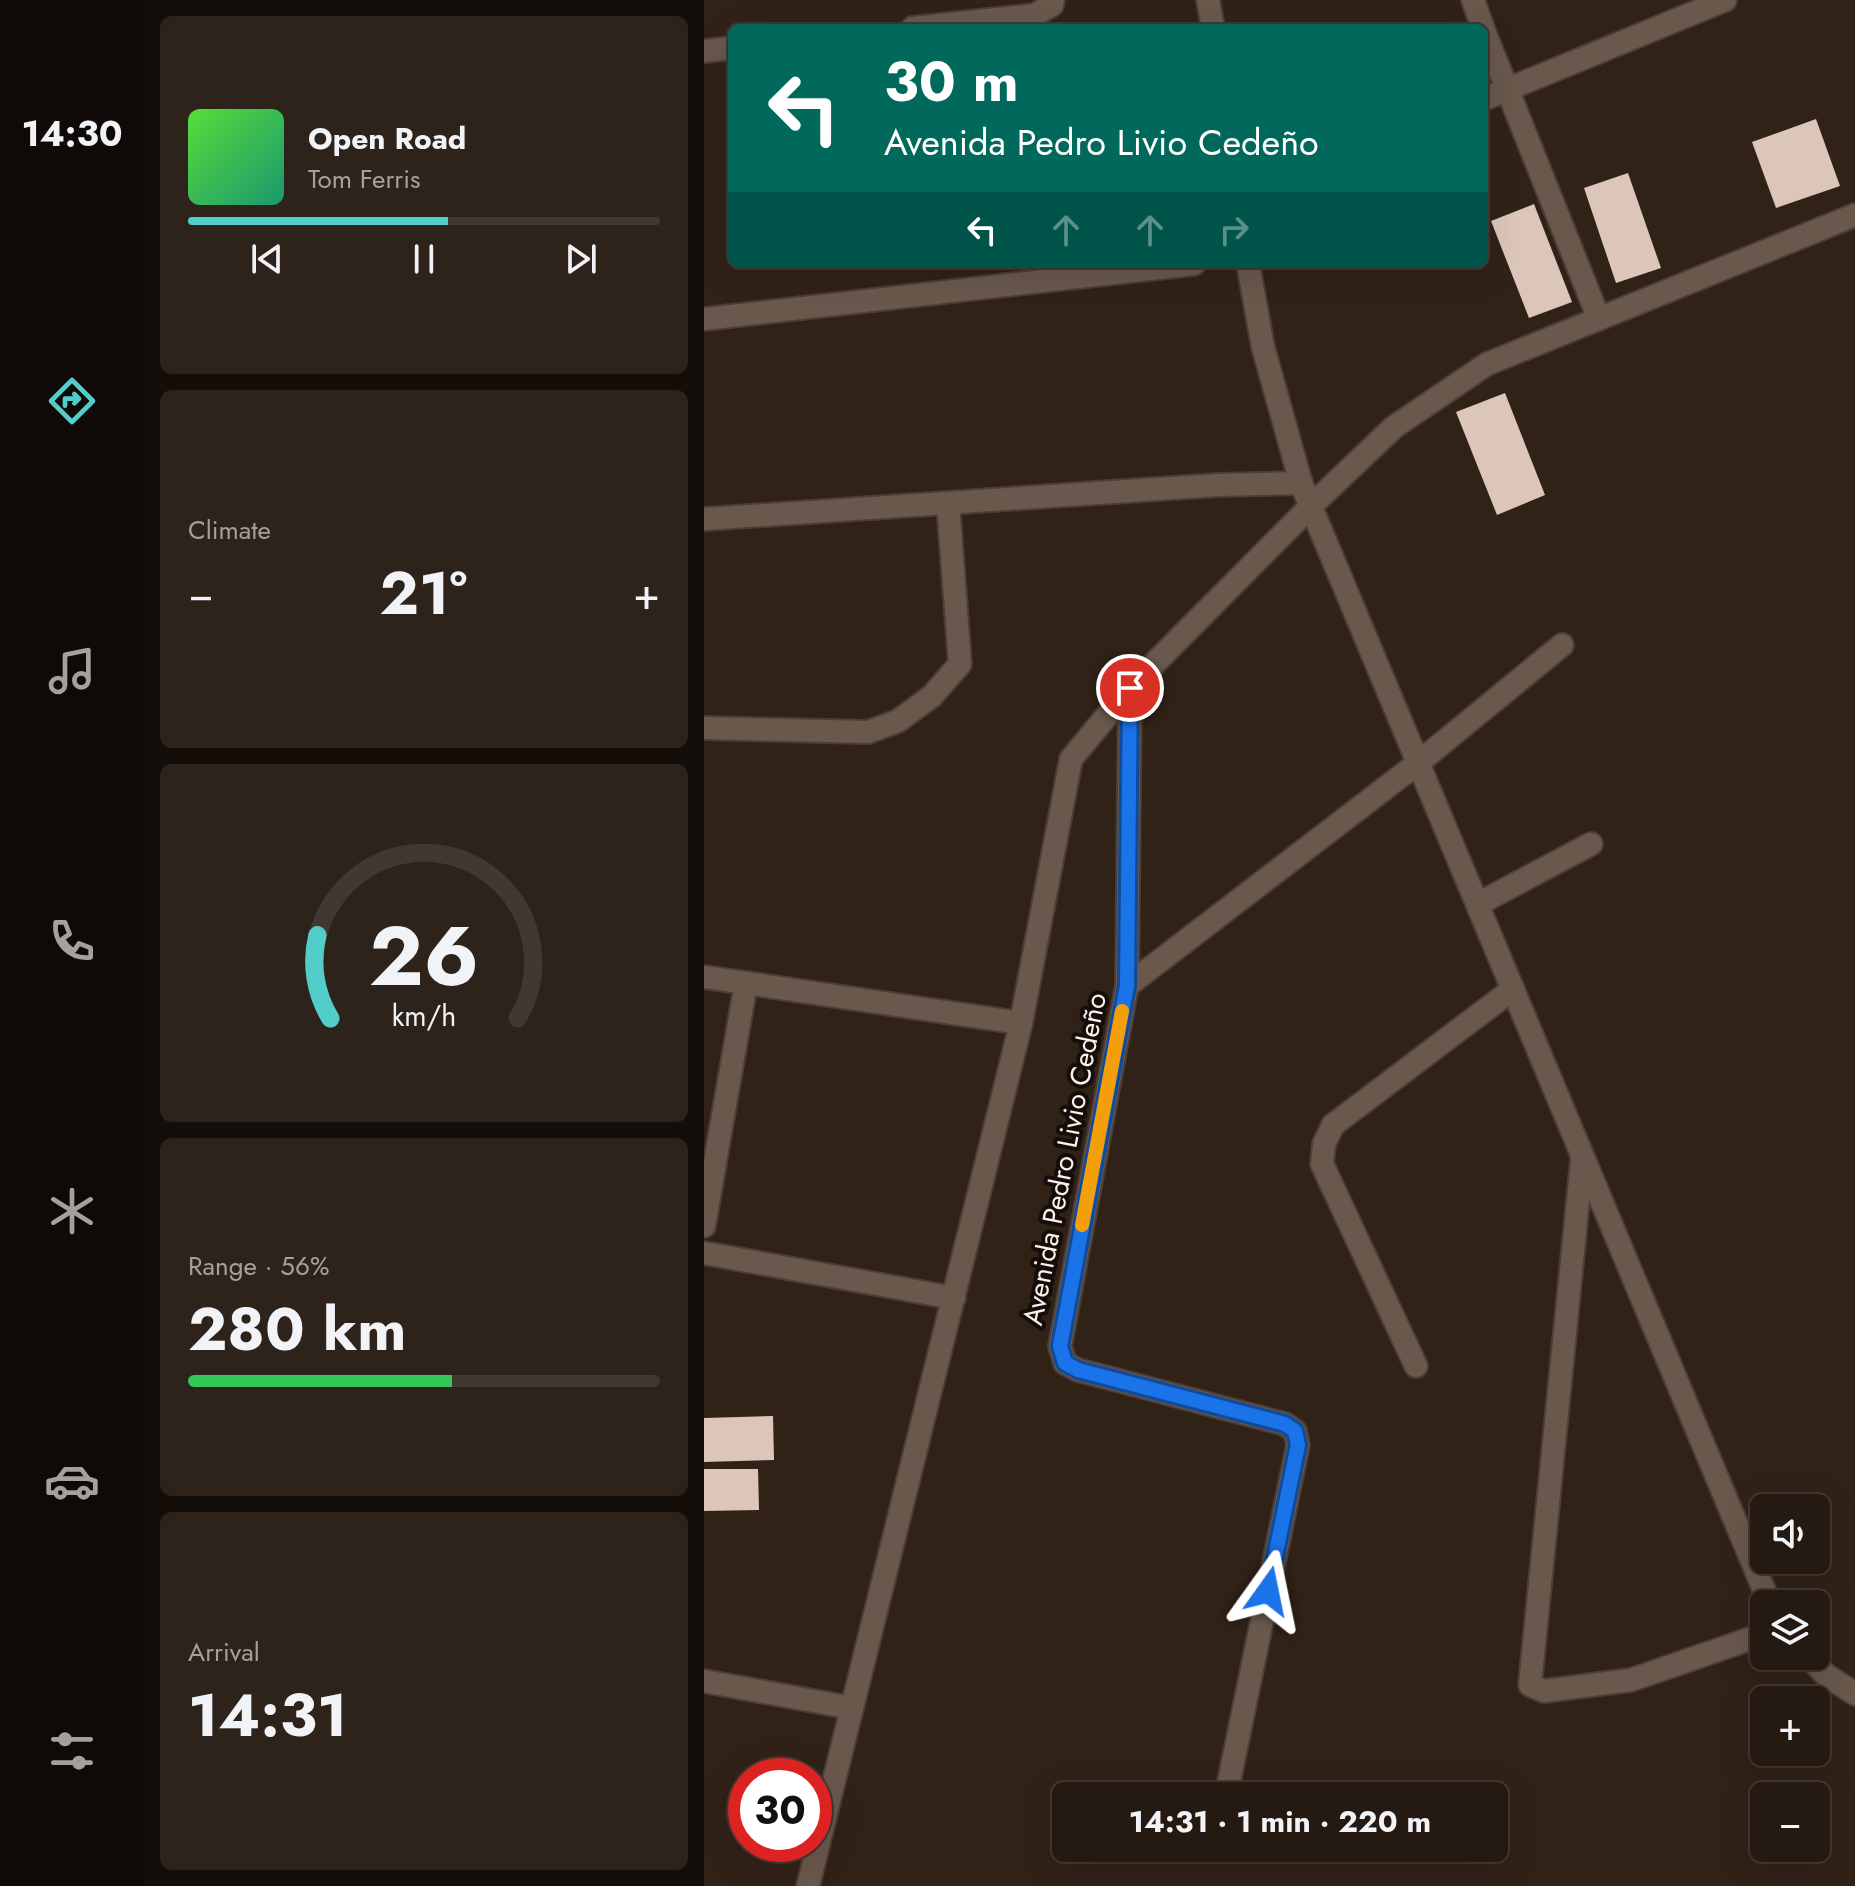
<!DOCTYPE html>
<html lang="en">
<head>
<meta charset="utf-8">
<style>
  :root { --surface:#251a12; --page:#2d231b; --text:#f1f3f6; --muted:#a3a19f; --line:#423832; --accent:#53cdc9 }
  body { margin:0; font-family:Jost,sans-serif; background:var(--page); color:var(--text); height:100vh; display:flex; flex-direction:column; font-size:30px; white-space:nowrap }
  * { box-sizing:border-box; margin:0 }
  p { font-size:26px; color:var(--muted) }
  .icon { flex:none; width:44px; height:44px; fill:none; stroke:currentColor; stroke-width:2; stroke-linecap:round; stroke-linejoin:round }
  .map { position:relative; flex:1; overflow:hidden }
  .side { display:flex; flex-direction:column; gap:16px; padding:16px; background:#140e0a; width:560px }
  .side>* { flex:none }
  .top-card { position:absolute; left:24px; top:24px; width:760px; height:244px; border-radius:12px; box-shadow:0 8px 32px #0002,0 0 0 2px var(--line); background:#00695c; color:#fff; overflow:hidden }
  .fabs { position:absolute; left:1046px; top:1494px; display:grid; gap:16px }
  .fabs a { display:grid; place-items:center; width:80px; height:80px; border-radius:12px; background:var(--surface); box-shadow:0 8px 32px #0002,0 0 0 2px var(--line); font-size:40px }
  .speed { position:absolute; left:24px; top:1758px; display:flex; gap:16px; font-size:40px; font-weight:700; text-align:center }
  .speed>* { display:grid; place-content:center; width:104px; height:104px; border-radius:50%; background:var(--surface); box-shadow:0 8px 32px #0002,0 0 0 2px var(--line); line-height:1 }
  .speed .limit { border:12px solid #d22; background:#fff; color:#111 }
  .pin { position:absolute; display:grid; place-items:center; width:68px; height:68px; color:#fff; margin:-34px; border:4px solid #fff; border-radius:50%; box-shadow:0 2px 8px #0007 }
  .me { position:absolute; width:88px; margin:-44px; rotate:12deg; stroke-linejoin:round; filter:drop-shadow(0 0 6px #0008) }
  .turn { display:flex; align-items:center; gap:28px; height:168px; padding:0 24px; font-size:36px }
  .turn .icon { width:104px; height:104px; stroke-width:2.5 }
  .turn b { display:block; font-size:56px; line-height:68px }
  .lanes { display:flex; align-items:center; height:76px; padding:0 24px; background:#0003; justify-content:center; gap:40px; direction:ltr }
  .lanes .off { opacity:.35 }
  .big { font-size:60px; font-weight:700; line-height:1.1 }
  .side .card { flex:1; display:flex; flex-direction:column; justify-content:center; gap:12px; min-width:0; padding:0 28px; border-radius:12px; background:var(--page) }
  .side .dial { align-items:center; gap:0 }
  .dial svg { height:208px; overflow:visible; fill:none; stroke:var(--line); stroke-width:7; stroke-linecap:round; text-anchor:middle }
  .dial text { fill:var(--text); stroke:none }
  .song { display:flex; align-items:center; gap:24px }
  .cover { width:96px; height:96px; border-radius:12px; background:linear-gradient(135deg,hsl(110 70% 55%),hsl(160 70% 35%)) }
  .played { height:8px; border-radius:4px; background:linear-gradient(90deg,var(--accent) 55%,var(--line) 55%) }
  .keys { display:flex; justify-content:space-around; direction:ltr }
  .heat { display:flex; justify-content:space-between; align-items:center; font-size:44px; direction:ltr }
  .charge { height:12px; border-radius:6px; background:linear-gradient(90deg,#34c759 56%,var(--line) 0) }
  .trip { position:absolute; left:348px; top:1782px; width:456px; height:80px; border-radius:12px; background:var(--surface); box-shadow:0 8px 32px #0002,0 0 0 2px var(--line); font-weight:700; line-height:80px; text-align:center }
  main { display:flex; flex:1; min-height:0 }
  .tab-bar { display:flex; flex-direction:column; width:144px; justify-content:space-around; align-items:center; background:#0f0a07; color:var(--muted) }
  .tab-bar .icon { width:56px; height:56px }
  .tab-bar .current { color:var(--accent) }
  .tab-bar b { font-size:36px; color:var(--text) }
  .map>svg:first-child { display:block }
  .building { fill:#dcc6b9 }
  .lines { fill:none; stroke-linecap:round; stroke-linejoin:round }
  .minor-casing { stroke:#4b3e36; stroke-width:26 }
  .tertiary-casing { stroke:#4b3e36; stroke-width:26 }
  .minor { stroke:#6a584c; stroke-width:22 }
  .tertiary { stroke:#6a584c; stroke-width:22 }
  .route-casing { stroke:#114b97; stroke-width:20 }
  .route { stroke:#1a73e8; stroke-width:14 }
  .slow { stroke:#f59e0b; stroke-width:14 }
  .labels { text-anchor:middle; stroke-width:8; stroke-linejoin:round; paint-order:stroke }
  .street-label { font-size:28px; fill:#fcf1eb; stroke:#140d09 }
</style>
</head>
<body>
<main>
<nav class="tab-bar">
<b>14:30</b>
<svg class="icon current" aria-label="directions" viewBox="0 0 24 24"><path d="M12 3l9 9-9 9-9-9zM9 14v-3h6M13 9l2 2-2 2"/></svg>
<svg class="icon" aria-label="music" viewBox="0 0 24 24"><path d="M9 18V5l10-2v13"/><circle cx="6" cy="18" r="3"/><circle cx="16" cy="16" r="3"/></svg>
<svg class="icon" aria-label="phone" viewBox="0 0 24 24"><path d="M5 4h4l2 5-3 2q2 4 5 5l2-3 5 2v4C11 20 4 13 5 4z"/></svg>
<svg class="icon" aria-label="climate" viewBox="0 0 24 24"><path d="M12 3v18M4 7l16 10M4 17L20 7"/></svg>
<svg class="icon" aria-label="car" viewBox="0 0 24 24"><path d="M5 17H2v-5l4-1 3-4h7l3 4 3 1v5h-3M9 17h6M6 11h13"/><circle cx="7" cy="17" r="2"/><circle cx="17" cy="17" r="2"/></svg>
<svg class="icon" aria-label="filters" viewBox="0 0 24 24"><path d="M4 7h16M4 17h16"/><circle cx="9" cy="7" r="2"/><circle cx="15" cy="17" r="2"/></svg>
</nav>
<section class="side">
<div class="card">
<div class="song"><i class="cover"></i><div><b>Open Road</b><p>Tom Ferris</p></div></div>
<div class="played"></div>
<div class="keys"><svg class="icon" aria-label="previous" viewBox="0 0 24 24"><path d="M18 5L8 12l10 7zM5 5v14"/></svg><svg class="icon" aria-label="pause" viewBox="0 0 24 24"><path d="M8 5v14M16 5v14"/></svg><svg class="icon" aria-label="next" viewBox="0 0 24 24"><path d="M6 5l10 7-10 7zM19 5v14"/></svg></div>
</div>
<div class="card"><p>Climate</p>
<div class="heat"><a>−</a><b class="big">21°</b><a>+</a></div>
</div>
<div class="card dial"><svg viewBox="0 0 100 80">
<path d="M14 69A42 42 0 1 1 86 69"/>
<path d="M14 69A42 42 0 0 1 9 37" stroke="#53cdc9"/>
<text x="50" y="56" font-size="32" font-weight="700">26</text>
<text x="50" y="72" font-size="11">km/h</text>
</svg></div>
<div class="card"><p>Range · 56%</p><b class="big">280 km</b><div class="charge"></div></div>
<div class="card"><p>Arrival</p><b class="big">14:31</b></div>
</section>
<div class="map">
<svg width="1151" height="1886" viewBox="0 0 1151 1886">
  <rect width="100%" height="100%" fill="#312218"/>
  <g class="building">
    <polygon points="1112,119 1136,186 1072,208 1048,142"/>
    <polygon points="924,173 957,268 912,283 880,188"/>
    <polygon points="830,204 868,302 825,318 787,221"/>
    <polygon points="801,393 841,495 793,515 752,412"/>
    <polygon points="69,1416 70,1460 0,1462 0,1418"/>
    <polygon points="0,1469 54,1469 55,1510 0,1511"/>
  </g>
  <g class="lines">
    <defs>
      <g id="minor">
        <polyline points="504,0 509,28"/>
        <polyline points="769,0 779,28"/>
        <polyline points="209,28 331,15 348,5 349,0"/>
        <polyline points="780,31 895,319"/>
        <polyline points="0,51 28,48"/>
        <polyline points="780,99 1021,0"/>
        <polyline points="544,264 559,347 597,483 1066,1604"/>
        <polyline points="0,319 490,264"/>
        <polyline points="0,519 514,485 597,483"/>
        <polyline points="426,688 423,986 356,1346 361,1363 374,1370 581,1424 591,1431 594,1445 522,1796"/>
        <polyline points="0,728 164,732 194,721 228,696 256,664 244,503"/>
        <polyline points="774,904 887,844"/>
        <polyline points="0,977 317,1023"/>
        <polyline points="423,986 714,763 858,645"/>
        <polyline points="878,1160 826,1685 840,1691 927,1680 1060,1634"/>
        <polyline points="0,1226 42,983"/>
        <polyline points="0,1253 250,1298"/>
        <polyline points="712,1366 618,1164 620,1144 629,1125 809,989"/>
        <polyline points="1104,1656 1122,1675 1151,1694"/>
        <polyline points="0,1681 148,1708"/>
      </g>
      <polyline id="tertiary" points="104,1886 317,1023 367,759 426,688 607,506 690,427 783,364 1151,215"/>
    </defs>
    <use href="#minor" class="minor-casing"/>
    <use href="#tertiary" class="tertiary-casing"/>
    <use href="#minor" class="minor"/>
    <use href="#tertiary" class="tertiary"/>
  </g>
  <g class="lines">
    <defs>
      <polyline id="route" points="426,688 423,986 356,1346 361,1363 374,1370 581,1424 591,1431 594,1445 564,1591"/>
    </defs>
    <use href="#route" class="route-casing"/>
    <use href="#route" class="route"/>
    <polyline class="slow" points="378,1225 418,1011"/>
  </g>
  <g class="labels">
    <g class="street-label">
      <text transform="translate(360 1159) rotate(-79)" y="10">Avenida Pedro Livio Cedeño</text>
    </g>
  </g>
</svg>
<div class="fabs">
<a><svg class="icon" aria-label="sound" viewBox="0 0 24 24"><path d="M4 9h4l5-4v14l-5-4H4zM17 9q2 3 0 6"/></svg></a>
<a><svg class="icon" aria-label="layers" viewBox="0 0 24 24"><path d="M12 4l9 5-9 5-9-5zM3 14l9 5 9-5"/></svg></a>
<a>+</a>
<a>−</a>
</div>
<div class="speed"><div class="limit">30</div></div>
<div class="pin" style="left:426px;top:688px;background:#d93025"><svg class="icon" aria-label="arrive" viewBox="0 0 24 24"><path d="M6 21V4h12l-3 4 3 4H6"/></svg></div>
<svg class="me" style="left:564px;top:1591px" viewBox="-20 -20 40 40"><path d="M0-17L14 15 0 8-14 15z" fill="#1a73e8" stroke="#fff" stroke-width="4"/></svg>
<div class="trip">14:31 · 1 min · 220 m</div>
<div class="top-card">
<div class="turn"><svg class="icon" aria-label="left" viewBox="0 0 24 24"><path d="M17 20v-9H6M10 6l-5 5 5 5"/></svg><div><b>30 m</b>Avenida Pedro Livio Cedeño</div></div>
<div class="lanes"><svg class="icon" aria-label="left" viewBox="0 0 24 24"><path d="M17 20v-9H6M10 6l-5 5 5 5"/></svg><svg class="icon off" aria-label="ahead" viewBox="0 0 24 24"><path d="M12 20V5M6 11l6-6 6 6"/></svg><svg class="icon off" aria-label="ahead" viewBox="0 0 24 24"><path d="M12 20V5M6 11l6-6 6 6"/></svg><svg class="icon off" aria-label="right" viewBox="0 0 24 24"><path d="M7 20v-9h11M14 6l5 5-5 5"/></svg></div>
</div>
</div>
</main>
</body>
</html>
